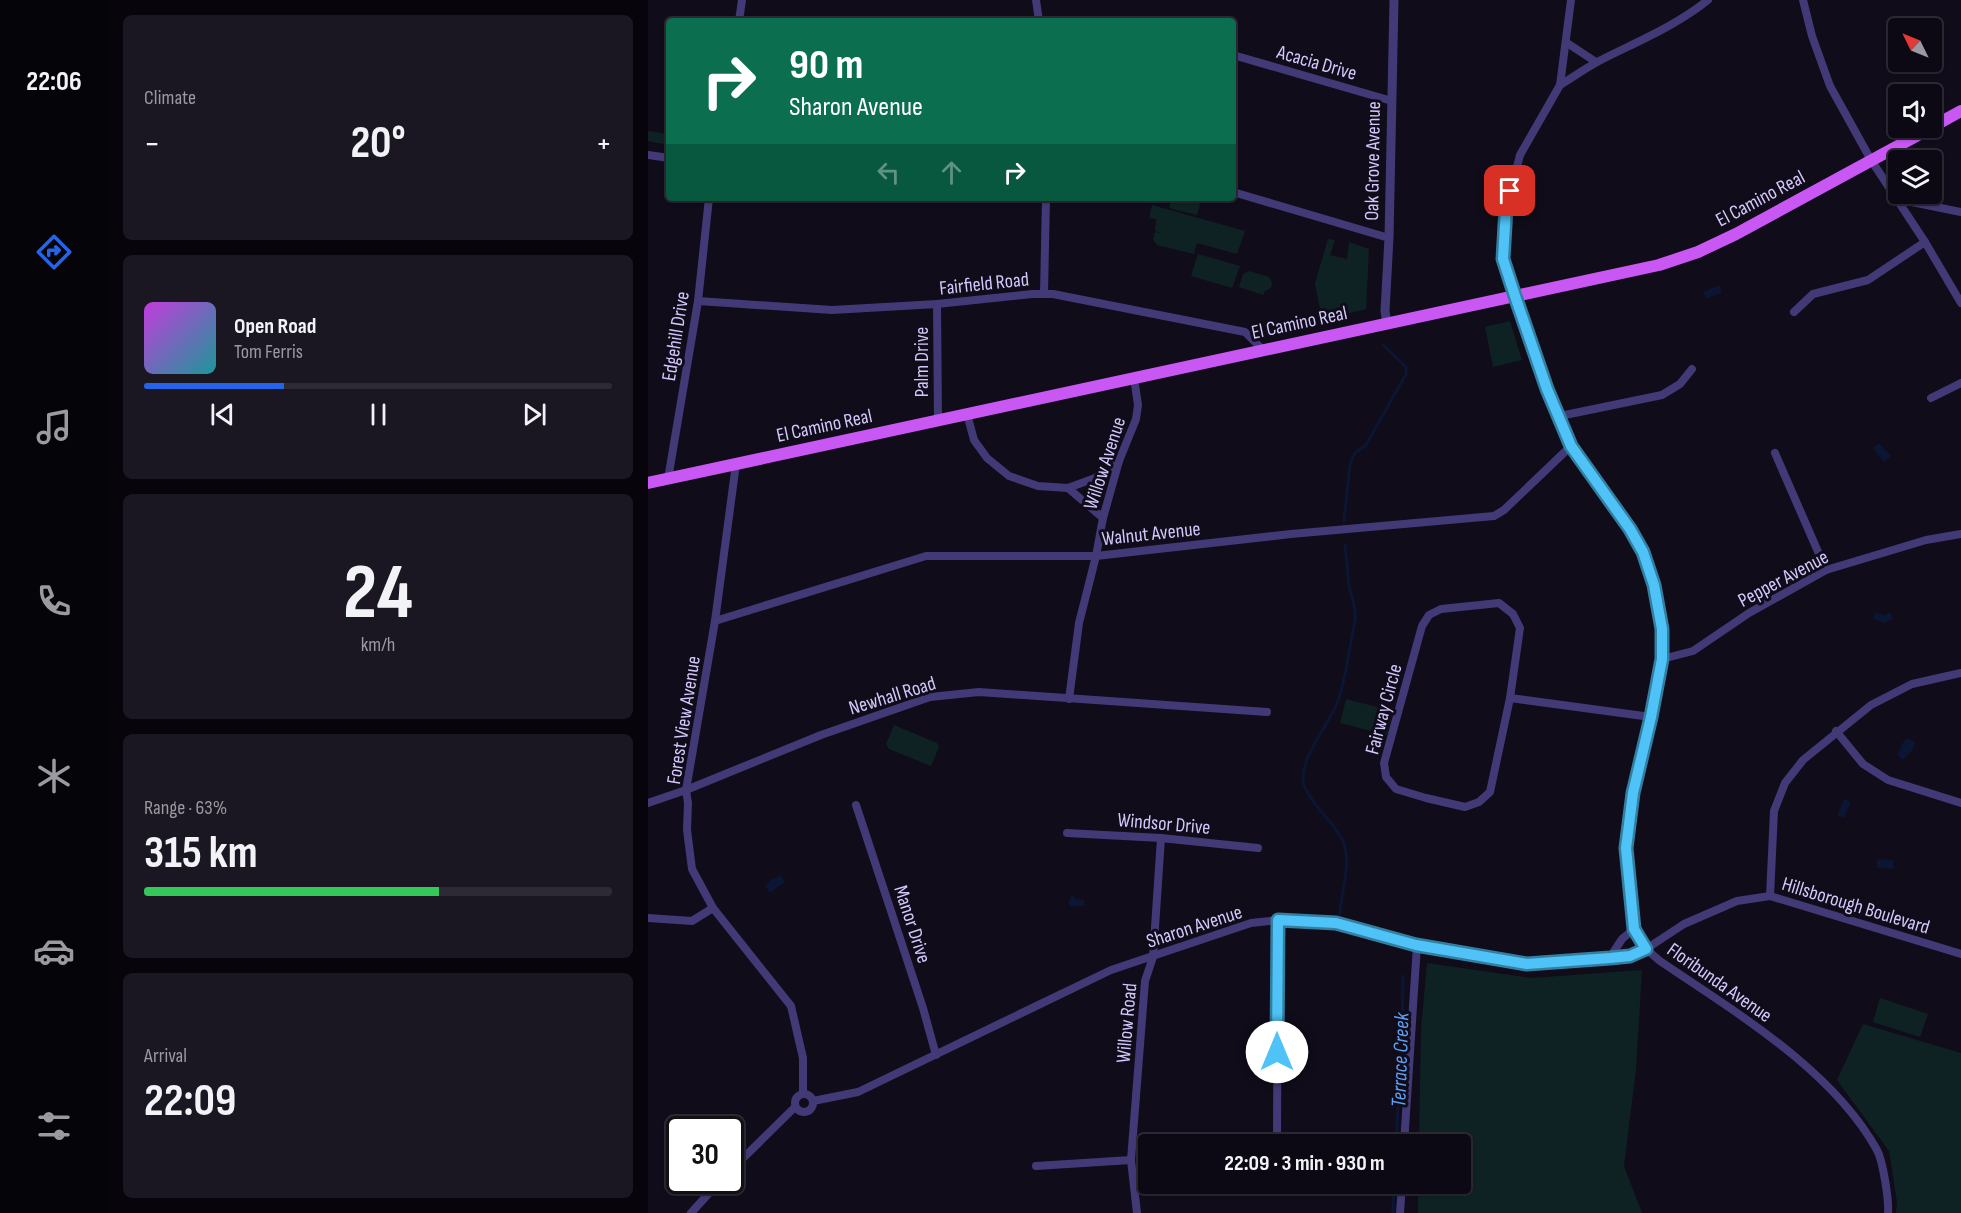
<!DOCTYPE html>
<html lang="en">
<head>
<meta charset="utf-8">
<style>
  :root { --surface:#0c0914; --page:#1a1722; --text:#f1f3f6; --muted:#9a9aa0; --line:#2c2a34; --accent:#2563eb }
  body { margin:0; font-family:"Sofia Sans Condensed",sans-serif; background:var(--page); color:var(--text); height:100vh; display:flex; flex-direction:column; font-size:22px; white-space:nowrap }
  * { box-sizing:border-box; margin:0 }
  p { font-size:20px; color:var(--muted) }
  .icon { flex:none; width:33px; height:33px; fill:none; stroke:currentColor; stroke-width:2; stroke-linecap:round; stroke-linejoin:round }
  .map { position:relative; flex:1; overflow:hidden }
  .drawer { display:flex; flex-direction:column; gap:15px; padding:15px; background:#07050b; width:540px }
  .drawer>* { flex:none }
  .top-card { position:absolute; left:18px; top:18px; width:570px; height:183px; border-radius:6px; box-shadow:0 2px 4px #0004,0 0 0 2px var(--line); background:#0b6e4f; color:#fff; overflow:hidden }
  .needle { width:39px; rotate:313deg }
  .fabs { position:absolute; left:1240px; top:18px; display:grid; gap:12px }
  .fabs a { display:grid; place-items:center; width:54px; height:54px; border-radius:6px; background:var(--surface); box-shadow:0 2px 4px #0004,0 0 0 2px var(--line); font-size:30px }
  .speed { position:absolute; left:18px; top:1116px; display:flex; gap:12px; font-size:30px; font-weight:700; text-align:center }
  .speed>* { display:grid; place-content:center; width:78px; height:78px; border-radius:50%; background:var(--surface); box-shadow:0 2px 4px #0004,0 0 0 2px var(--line); line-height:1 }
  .speed .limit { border:3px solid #111; border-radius:9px; background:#fff; color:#111 }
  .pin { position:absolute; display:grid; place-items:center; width:51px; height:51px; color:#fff; margin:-26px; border-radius:12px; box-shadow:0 3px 9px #0006 }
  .me { position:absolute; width:66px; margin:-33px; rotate:0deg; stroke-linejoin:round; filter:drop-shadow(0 0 4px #0008) }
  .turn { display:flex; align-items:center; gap:21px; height:126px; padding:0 24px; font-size:27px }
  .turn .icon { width:78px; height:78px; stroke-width:2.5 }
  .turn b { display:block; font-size:42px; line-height:51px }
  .lanes { display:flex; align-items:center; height:57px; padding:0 24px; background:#0003; justify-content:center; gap:30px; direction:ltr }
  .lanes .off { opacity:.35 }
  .big { font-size:45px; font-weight:700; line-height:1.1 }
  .drawer .tile { flex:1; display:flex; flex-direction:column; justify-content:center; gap:9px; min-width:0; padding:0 21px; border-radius:9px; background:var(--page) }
  .drawer .dial { align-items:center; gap:0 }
  .dial b { font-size:78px; line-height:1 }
  .song { display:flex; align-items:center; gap:18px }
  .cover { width:72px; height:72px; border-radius:9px; background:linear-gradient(135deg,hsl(290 70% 55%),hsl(180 70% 35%)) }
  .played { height:6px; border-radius:3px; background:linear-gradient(90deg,var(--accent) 30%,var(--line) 30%) }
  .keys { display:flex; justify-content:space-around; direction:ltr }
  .heat { display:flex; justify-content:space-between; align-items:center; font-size:33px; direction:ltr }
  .charge { height:9px; border-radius:4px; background:linear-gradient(90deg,#34c759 63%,var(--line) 0) }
  .trip { position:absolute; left:490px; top:1134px; width:333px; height:60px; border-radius:6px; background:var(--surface); box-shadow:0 2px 4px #0004,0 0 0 2px var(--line); font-weight:700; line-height:60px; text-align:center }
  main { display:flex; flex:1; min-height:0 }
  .dock { display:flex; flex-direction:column; width:108px; justify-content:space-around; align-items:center; background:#050408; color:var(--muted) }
  .dock .icon { width:42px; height:42px }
  .dock .on { color:var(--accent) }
  .dock b { font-size:27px; color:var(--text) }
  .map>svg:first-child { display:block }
  .green { fill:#0f2223 }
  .water { fill:#0b1634 }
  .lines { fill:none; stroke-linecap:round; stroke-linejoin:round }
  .stream { stroke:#0b1634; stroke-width:3 }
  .minor { stroke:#423a76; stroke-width:8 }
  .tertiary { stroke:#423a76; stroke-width:9 }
  .primary { stroke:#c857f4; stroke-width:12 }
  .route-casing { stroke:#337fa1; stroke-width:15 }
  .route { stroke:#4fc3f7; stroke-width:10 }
  .labels { text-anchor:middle; stroke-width:6; stroke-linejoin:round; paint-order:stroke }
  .street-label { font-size:20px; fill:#d3c8fb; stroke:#100c1a }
  .water-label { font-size:21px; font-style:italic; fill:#5ea0f4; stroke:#100c1a }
</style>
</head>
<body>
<main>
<nav class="dock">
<b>22:06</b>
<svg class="icon on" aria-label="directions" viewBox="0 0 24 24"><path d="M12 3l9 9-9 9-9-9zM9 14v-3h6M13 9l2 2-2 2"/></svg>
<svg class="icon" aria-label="music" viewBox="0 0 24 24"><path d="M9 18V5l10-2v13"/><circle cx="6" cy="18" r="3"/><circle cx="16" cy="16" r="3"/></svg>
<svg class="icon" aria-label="phone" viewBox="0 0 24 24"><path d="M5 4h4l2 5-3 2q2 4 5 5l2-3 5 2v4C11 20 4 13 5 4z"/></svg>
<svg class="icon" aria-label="climate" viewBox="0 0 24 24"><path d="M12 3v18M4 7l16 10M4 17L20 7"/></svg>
<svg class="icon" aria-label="car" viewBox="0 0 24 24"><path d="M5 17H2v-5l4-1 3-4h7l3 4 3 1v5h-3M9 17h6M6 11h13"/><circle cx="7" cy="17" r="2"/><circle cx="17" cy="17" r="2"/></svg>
<svg class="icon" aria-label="filters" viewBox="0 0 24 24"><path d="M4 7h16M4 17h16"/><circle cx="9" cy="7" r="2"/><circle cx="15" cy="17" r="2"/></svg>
</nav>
<section class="drawer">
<div class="tile"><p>Climate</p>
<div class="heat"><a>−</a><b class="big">20°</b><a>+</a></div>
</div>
<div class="tile">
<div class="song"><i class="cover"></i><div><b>Open Road</b><p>Tom Ferris</p></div></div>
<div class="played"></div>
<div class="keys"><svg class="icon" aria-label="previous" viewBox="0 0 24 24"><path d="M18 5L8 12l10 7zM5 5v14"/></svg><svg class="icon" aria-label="pause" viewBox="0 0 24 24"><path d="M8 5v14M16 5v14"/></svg><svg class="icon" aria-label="next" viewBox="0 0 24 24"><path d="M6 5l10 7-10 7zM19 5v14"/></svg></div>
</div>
<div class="tile dial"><b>24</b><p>km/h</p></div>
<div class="tile"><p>Range · 63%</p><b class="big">315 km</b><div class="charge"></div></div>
<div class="tile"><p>Arrival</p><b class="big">22:09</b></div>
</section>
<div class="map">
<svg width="1313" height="1213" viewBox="0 0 1313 1213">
  <rect width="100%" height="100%" fill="#100c1a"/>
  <g class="green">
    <polygon points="0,131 21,134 21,145 0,141"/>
    <polygon points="524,198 543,198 553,201 549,215 521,208"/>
    <polygon points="504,205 597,231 589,254 549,243 546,254 509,245 505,239 507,232 515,234 507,231 508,219 501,218"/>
    <polygon points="680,239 687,240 682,255 699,259 701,242 721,249 718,309 674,320 667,283"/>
    <polygon points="550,254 592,266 584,288 543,276"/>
    <polygon points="601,271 621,277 624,282 623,288 617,291 615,295 591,287 595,274"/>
    <polygon points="862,321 874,360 845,367 837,327"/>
    <polygon points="698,699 745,711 739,735 692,723"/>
    <polygon points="246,725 289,743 291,747 283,766 241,749 238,744"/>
    <polygon points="779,963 884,978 994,970 988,1069 976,1166 994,1213 770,1213 770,1184 813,1184 813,1144 771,1144 773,1030"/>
    <polygon points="1232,998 1280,1014 1272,1037 1225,1022"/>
    <polygon points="1215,1024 1313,1053 1313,1213 1248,1213 1249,1202 1241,1151 1189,1080"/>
  </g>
  <g class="water">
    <polygon points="1071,285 1074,292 1059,299 1055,292"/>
    <polygon points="1231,443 1243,456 1236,462 1225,448"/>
    <polygon points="1242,612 1245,619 1236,623 1226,619 1226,613 1236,615"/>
    <path d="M1260,738L1267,742L1265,749L1255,760L1249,754C1253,749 1254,741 1260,738Z"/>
    <polygon points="1196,799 1203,802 1196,818 1189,815"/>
    <polygon points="1229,859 1245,860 1245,869 1229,868"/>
    <polygon points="132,875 137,882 122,893 117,886 124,878 126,879"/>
    <polygon points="424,894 428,899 436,900 436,906 422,906 420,903"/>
  </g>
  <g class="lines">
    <g class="stream">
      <polyline points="696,521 702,464 707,453 718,445 758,374 758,367 735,345"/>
      <path d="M692,914C693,891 704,863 695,841C688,824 653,796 655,776C657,750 681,725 690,701C698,679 702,644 707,620V609L701,585L697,545"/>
      <polyline points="748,1144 754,1036 755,976"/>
      <polyline points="745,1213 746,1184"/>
    </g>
    <g class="minor">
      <polyline points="388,0 391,21"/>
      <path d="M923,0L912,85L872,155L858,208L855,259L899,389L923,446L983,529L995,552L1006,585L1014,629V659L1003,717L985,793L978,848L986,929L998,949L1012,961C1087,1012 1184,1069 1229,1150C1235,1161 1241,1200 1240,1213"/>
      <polyline points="1155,0 1164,36 1182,86 1223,160 1277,242 1313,303"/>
      <polyline points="91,21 94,0"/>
      <polyline points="919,43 948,62"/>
      <polyline points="585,55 744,101"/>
      <path d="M912,85C925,77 938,68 951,61C988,42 1028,26 1060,0"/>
      <polyline points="0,155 21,158"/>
      <polyline points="585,192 741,238"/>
      <polyline points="1249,199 1313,212"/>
      <polyline points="396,294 398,198"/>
      <polyline points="50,301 184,310 289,304 384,294 405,294 597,332 615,350"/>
      <polyline points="289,304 290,420"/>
      <polyline points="1146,312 1165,294 1220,280 1277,242"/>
      <polyline points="1283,398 1313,383"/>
      <polyline points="319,414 326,440 339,458 361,476 390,486 420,488 447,478 471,461"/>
      <polyline points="912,416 1014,395 1032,384 1044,369"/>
      <polyline points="1127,453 1178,570"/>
      <polyline points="88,464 67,621 38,790 40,803 39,830 44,869 65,908 143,1006 155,1058 155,1093"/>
      <polyline points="20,479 50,301 61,198"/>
      <polyline points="420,488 455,518"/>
      <polygon points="851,603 865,614 872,628 862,698 842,792 831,802 817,807 778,798 748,789 738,777 736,763 774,626 781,615 793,609"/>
      <polyline points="67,621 278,556 448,556 643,534 846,516 856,510 923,446"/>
      <polyline points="1014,659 1045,651 1101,613 1178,570 1278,540 1313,534"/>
      <polyline points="862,698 1003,717"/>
      <polyline points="421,699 431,623 448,556 455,518 471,461 488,419 490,405 486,378"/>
      <polyline points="1188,731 1215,764 1240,780 1313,803"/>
      <polyline points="0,803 38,790 173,735 282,697 331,692 619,712"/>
      <polyline points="208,805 275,1008 288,1055"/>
      <polyline points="419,833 513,838 610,848"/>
      <polyline points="1122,896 1126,811 1137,783 1155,760 1223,705 1264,684 1313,673"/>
      <polyline points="0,918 44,921 65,908"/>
      <polyline points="961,959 974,939 986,929"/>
      <circle cx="156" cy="1103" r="9"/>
      <polyline points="165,1101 210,1092 463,970 603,923 630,920 688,923 769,945 879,964 982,956 998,949 1036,924 1089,901 1122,896 1313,954"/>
      <polyline points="629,1139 630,920"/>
      <polyline points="756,1144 769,945"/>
      <polyline points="388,1166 483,1160"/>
      <polyline points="82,1171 147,1107"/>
      <polyline points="43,1213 73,1180"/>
      <polyline points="489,1213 483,1160 497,981 505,957 513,838"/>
      <polyline points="752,1213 754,1184"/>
    </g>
    <polyline class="tertiary" points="739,324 737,311 741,238 746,0"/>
    <g class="primary">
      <polyline points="1284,127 1313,111"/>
      <polyline points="0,483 1011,265 1050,252 1088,234 1283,128"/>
    </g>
  </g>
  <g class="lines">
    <defs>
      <polyline id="route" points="629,1052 630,920 688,923 768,945 879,964 962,958 982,956 998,949 986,929 978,848 985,793 1003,717 1014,659 1014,629 1006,585 995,552 982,529 923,446 899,389 867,296 855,259 858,208 862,191"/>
    </defs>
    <use href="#route" class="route-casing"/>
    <use href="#route" class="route"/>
  </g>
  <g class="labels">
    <g class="street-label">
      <text transform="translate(669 62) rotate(16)" y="7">Acacia Drive</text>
      <text transform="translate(724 161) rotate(-89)" y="7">Oak Grove Avenue</text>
      <text transform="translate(1112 198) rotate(-28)" y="7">El Camino Real</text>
      <text transform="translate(336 283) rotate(-6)" y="7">Fairfield Road</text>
      <text transform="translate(651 322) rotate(-12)" y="7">El Camino Real</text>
      <text transform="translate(27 336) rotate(-81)" y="7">Edgehill Drive</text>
      <text transform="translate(273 362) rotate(-90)" y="7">Palm Drive</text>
      <text transform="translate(176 425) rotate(-12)" y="7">El Camino Real</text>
      <text transform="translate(456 463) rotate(-72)" y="7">Willow Avenue</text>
      <text transform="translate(503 533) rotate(-6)" y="7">Walnut Avenue</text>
      <text transform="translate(1135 578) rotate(-28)" y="7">Pepper Avenue</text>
      <text transform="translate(244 695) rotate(-17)" y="7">Newhall Road</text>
      <text transform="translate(735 709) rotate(-75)" y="7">Fairway Circle</text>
      <text transform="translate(35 720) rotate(-81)" y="7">Forest View Avenue</text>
      <text transform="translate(516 823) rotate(5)" y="7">Windsor Drive</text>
      <text transform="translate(1208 905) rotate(17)" y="7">Hillsborough Boulevard</text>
      <text transform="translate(265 924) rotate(72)" y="7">Manor Drive</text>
      <text transform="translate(546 926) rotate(-18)" y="7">Sharon Avenue</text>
      <text transform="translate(1072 982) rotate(35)" y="7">Floribunda Avenue</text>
      <text transform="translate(478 1023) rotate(-85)" y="7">Willow Road</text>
    </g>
    <g class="water-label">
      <text transform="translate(752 1060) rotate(-88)" y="7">Terrace Creek</text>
    </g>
  </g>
</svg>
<div class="fabs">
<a><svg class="needle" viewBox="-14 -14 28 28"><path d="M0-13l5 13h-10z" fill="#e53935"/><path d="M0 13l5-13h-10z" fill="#9a9aa0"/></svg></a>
<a><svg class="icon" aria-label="sound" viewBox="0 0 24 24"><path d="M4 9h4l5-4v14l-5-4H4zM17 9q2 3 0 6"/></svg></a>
<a><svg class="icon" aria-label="layers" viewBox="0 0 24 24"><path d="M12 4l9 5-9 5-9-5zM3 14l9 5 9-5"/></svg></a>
</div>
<div class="speed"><div class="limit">30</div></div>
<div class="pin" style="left:862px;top:191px;background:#d93025"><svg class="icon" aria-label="arrive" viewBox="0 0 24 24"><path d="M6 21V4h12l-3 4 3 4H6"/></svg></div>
<svg class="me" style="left:629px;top:1052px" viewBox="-20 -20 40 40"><circle r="19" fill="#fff"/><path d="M0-13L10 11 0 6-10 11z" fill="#4fc3f7"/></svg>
<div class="trip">22:09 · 3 min · 930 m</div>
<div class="top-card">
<div class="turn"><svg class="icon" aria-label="right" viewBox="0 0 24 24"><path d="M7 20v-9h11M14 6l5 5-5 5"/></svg><div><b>90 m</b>Sharon Avenue</div></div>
<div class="lanes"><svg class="icon off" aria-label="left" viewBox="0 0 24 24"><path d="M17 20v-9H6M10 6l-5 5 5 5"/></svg><svg class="icon off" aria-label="ahead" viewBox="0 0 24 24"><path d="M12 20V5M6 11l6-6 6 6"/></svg><svg class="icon" aria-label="right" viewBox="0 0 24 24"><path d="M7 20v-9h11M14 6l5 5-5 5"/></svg></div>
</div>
</div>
</main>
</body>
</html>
